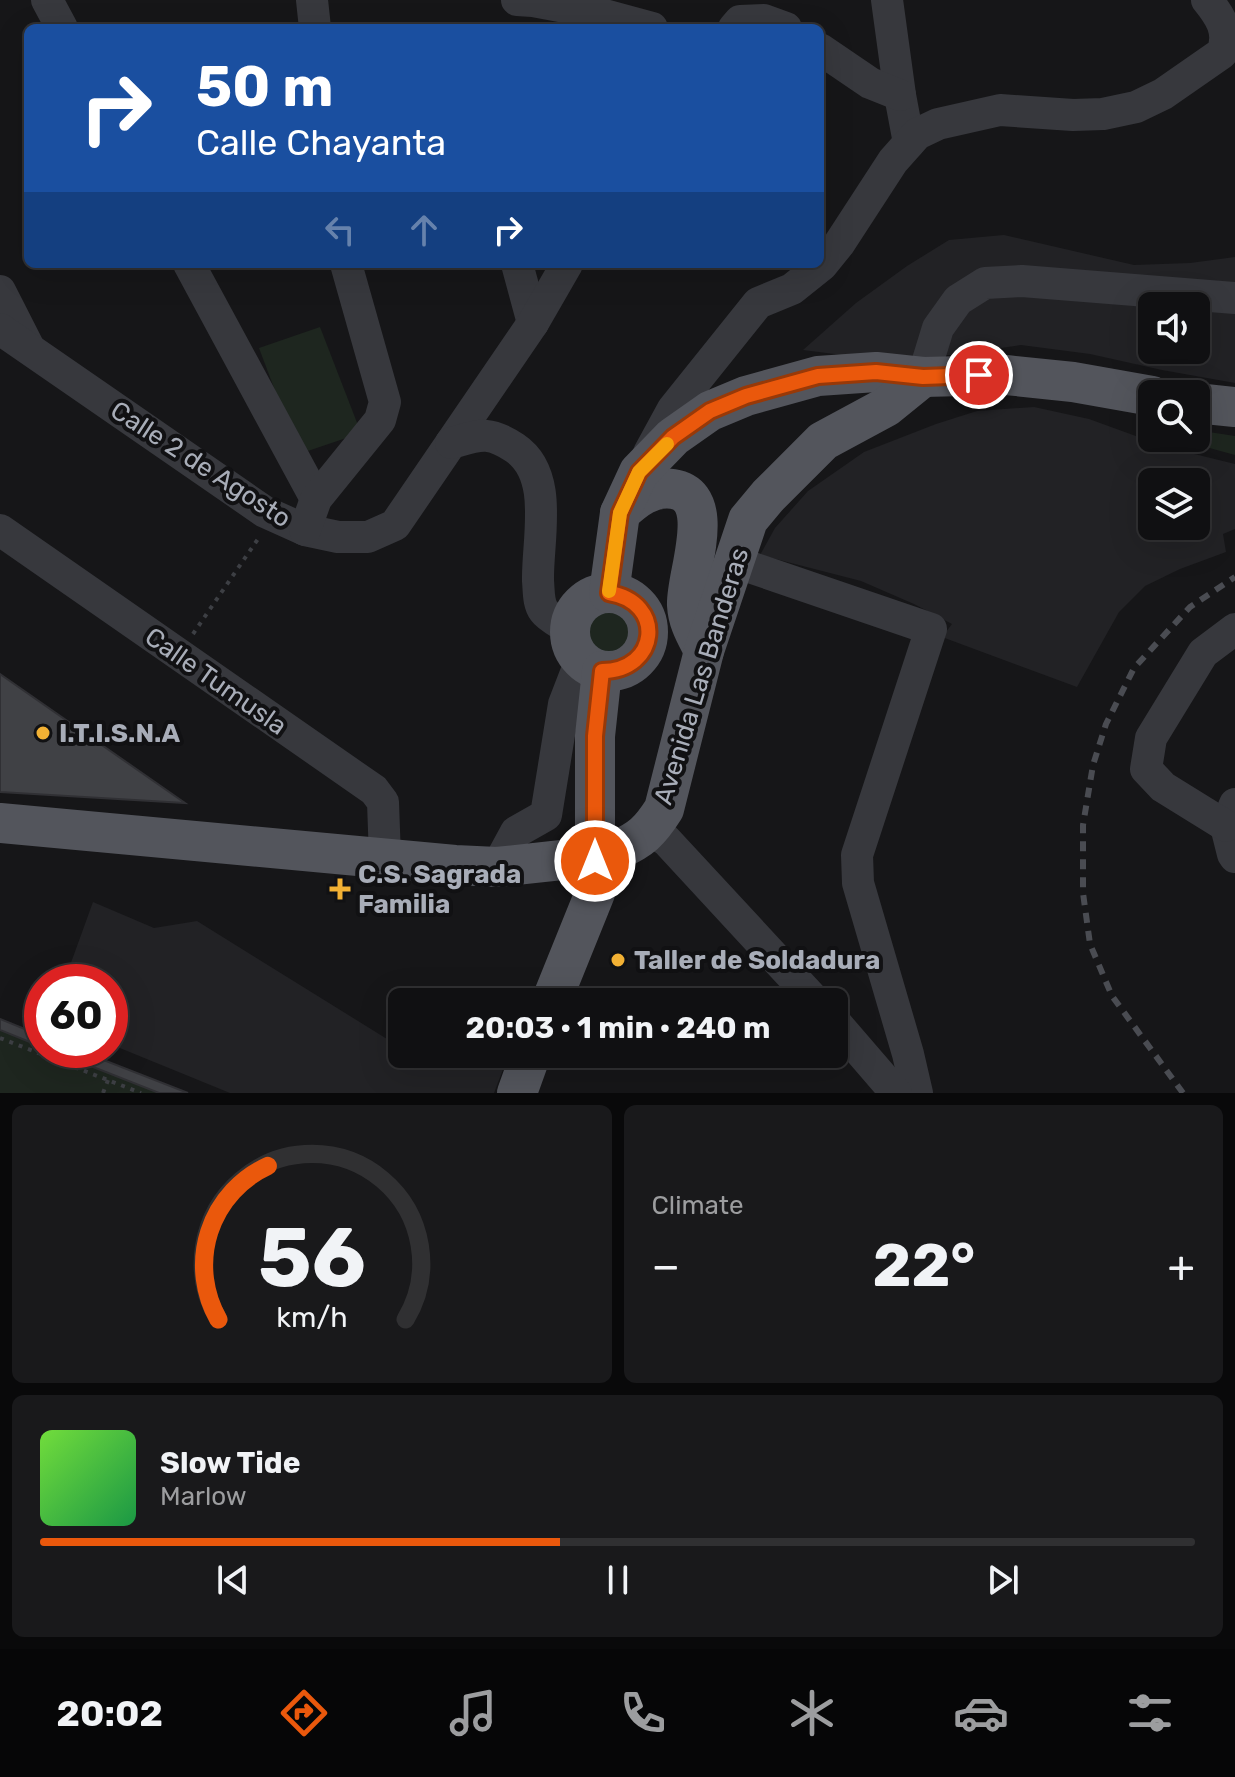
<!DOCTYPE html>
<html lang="en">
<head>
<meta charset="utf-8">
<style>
  :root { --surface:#101012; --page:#19191b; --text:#f1f3f6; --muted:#9c9d9f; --line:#303032; --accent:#ea580c }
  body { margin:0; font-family:Rubik,sans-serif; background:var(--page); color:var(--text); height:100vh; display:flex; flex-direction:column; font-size:30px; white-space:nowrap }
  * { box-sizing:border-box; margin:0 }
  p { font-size:26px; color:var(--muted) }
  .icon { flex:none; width:44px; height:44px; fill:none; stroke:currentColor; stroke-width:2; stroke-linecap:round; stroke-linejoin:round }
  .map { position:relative; height:1093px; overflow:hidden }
  .sheet { display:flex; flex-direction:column; gap:12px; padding:12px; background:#09090a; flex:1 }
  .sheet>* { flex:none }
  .hud { position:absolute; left:24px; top:24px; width:800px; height:244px; border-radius:12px; box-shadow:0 8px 32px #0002,0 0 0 2px var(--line); background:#1a4fa0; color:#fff; overflow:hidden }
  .buttons { position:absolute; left:1138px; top:292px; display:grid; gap:16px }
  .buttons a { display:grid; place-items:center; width:72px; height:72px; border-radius:12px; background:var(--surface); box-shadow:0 8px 32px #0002,0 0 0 2px var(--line); font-size:40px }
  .speed { position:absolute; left:24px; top:964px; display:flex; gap:16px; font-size:40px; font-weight:700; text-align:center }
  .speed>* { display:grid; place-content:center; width:104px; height:104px; border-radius:50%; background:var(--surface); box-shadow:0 8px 32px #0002,0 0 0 2px var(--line); line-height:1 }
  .speed .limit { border:12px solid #d22; background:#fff; color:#111 }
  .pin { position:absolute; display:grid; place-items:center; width:68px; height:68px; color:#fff; margin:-34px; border:4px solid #fff; border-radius:50%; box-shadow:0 2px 8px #0007 }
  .me { position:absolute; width:88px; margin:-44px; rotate:0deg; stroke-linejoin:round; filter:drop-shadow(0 0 6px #0008) }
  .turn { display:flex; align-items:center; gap:28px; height:168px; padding:0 40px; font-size:36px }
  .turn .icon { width:104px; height:104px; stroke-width:2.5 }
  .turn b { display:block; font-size:56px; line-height:68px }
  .lanes { display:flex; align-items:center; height:76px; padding:0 40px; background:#0003; justify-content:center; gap:40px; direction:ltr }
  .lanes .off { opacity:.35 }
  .big { font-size:60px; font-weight:700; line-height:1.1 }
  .sheet .widget { flex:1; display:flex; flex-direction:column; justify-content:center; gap:12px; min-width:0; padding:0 28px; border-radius:12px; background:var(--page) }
  .sheet .dial { align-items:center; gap:0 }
  .dial svg { height:208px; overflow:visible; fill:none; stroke:var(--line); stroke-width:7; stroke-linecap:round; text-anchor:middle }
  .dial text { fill:var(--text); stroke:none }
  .song { display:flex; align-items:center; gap:24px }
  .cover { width:96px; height:96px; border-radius:12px; background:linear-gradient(135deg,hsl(100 70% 55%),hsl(140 70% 35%)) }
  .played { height:8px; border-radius:4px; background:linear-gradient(90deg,var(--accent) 45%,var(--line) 45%) }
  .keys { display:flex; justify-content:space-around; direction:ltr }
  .heat { display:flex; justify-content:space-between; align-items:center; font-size:44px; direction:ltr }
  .sheet .tiles { flex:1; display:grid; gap:12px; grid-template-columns:1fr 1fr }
  .widget:last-child { grid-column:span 2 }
  .trip { position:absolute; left:388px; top:988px; width:460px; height:80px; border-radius:12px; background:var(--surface); box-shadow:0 8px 32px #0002,0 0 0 2px var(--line); font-weight:700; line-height:80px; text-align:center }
  .dock { display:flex; height:128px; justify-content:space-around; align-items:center; background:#060607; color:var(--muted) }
  .dock .icon { width:56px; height:56px }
  .dock .current { color:var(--accent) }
  .dock b { font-size:36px; color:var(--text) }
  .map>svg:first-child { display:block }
  .built { fill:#222225; fill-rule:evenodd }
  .green { fill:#1e261f }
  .building { fill:#404145; stroke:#303034; stroke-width:2 }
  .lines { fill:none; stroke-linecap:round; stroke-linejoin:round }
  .path { stroke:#3d3f44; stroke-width:4; stroke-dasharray:4 6; stroke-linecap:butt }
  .minor { stroke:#37383d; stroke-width:32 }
  .major { stroke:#53555c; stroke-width:40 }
  .rail { stroke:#4a4c52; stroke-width:6; stroke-dasharray:10 8; stroke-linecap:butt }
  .major-bridge { stroke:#53555c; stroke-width:40 }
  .route-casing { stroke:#983908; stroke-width:20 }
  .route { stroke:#ea580c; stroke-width:14 }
  .slow { stroke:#f59e0b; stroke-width:14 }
  .poi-dot { fill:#f2b134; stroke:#111113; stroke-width:3 }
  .labels { text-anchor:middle; stroke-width:8; stroke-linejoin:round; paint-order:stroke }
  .street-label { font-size:26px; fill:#a8adb8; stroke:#111113 }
  .poi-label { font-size:26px; font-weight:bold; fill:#a8adb8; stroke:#111113; text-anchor:start }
</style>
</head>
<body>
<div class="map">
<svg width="1235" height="1093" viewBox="0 0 1235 1093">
  <rect width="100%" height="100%" fill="#161618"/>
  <g class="built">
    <path d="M1004,235L1134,265L1190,263L1235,257V383L1162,370L1090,354L1021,345L953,355L858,357L803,350L856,303L907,266L949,240ZM1152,306H1196V350H1152Z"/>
    <path d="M1034,407L1089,419L1166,447L1235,464V529L1223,534L1226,552L1180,569L1145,586L1119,612L1077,687L942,637L952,624L914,604L861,581L760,555L775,528L808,491L864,452L936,424L977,411ZM1152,482H1196V526H1152Z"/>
    <polygon points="93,902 154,928 197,921 387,1039 402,1042 402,1054 476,1054 507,1059 494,1093 230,1093 110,1044 110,982 64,982"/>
  </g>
  <g class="green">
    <polygon points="320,327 361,433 299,454 259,348"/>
    <polygon points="1196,430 1235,436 1235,455 1173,438 1196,438"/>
    <circle cx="609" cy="632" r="20"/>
    <polygon points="0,1019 42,1036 42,1050 78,1050 188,1093 0,1093"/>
  </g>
  <g class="building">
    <polygon points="0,674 185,803 0,792"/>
    <polygon points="0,1019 42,1036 42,1047 0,1030"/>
    <polygon points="50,1050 78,1050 188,1093 159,1093"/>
  </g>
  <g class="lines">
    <g class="path">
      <polyline points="193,634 258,539"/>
      <polyline points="0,1038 141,1093"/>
      <polyline points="103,1093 108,1080"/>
    </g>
    <g class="minor">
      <polyline points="47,0 62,28"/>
      <polyline points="312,0 315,28"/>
      <polyline points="517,0 533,1 597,13 652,28"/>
      <polyline points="887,0 900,95 909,143"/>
      <polyline points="734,28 740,21 764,20 786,28"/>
      <polyline points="820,49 870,83 900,95"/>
      <polyline points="189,264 316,499"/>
      <polyline points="517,264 533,323"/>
      <polyline points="0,291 28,346"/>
      <polyline points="0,329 265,512 305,530 338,537 368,537 395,525 533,323 567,264"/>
      <polyline points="923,377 938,328 958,300 985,283 1022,281 1235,298"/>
      <path d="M451,443C480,435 488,430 515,448C555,475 537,540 538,581C539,591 538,603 544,611C549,618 562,624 569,629"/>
      <path d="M649,453L673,409L758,303L792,289L822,265L839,244L893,161L917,134L938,124L1000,110L1073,115L1103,114L1136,107L1163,94L1222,53C1231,32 1220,16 1207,0"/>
      <polyline points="0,530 374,790 383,802 385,858"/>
      <polyline points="305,530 316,499 380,420 385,402 346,264"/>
      <polyline points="735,562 931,629 857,855 858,883 908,1054 917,1093"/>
      <polyline points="1235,804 1226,826 1233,854 1235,857"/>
      <polyline points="1226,826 1163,787 1146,769 1151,738 1203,653 1235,629"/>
      <polyline points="650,831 666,840 816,1002"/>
      <polyline points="497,867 516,832 546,815 564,704 581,660"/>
      <polyline points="834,1021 896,1093"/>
    </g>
    <g class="major">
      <polyline points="1196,403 1235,407"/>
      <path d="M620,513C635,499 651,486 673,489C720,496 685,577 687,605C688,623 696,635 704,651"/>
      <circle cx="609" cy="632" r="39"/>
      <polyline points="609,593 620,513 639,472 673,437 710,411 746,396 818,376 876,372 923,377 1006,375 1073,382 1152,396"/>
      <polyline points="0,823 455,865 497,867 571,859"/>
      <path d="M617,850C641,840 650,831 664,809L704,651L748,520L768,496L823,441L886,407L923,377"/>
      <polyline points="551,1002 595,893 595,736 602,671"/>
      <polyline points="517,1093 531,1054"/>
    </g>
    <polyline class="rail" points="1183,1093 1112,996 1090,944 1083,893 1083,825 1093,765 1106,724 1134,668 1190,607 1235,577"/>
    <polyline class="major-bridge" points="571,859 617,850"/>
  </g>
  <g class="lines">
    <defs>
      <path id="route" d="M595,861V736L602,671C659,671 666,602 609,593L620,513L639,472L673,437L710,411L746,396L818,376L876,372L923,377L979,375"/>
    </defs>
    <use href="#route" class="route-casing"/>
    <use href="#route" class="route"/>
    <polyline class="slow" points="609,591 620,513 639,472 667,444"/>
  </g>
  <g class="poi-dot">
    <circle cx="43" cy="733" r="8"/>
    <path d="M336 877h8v8h8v8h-8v8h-8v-8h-8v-8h8z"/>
    <circle cx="618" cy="960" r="8"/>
  </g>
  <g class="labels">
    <g class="street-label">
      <text transform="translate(201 464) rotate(33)" y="9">Calle 2 de Agosto</text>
      <text transform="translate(701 676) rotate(-73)" y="9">Avenida Las Banderas</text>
      <text transform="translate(216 681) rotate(35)" y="9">Calle Tumusla</text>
    </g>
    <g class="poi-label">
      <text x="59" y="742">I.T.I.S.N.A</text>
      <text x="358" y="883">C.S. Sagrada<tspan x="358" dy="30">Familia</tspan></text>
      <text x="634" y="969">Taller de Soldadura</text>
    </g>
  </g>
</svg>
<div class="buttons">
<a><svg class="icon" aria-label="sound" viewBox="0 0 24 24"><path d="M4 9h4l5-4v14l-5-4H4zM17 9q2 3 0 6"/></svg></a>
<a><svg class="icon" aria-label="search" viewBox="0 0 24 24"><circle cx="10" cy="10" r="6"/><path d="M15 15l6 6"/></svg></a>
<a><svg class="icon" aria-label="layers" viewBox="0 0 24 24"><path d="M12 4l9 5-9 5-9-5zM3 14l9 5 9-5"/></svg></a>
</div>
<div class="speed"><div class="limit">60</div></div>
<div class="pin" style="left:979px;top:375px;background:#d93025"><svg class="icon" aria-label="arrive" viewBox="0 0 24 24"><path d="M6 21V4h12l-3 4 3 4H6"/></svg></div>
<svg class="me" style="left:595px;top:861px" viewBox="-20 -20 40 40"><circle r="17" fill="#ea580c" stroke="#fff" stroke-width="3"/><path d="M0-11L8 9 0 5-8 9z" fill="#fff"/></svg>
<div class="trip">20:03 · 1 min · 240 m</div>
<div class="hud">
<div class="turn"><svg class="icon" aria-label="right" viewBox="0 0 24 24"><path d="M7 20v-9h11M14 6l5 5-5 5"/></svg><div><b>50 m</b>Calle Chayanta</div></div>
<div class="lanes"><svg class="icon off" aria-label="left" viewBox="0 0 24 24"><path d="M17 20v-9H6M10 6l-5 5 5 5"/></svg><svg class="icon off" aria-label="ahead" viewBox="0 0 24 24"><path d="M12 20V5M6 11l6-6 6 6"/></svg><svg class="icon" aria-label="right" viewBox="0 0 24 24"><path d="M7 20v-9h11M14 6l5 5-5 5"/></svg></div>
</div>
</div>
<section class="sheet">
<div class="tiles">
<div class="widget dial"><svg viewBox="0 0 100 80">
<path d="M14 69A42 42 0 1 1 86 69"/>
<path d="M14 69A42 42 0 0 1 33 10" stroke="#ea580c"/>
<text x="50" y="56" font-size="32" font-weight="700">56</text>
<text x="50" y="72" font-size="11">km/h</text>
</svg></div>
<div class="widget"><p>Climate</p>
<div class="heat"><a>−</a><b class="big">22°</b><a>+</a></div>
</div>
<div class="widget">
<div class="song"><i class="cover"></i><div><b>Slow Tide</b><p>Marlow</p></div></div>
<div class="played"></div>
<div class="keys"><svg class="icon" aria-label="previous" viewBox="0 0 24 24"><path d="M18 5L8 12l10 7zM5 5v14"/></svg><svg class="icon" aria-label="pause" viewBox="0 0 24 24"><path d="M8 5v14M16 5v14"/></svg><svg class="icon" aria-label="next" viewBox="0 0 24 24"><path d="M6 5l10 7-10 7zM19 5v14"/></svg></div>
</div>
</div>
</section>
<nav class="dock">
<b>20:02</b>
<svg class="icon current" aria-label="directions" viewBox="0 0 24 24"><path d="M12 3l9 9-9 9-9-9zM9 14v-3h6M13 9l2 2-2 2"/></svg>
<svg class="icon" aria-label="music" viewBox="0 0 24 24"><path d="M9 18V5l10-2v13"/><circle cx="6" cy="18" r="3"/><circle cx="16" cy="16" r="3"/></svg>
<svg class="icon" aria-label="phone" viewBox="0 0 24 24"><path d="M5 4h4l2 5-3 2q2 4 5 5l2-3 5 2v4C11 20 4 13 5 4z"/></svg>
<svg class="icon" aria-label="climate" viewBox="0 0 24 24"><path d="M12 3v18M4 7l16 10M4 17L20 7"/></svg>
<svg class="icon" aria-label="car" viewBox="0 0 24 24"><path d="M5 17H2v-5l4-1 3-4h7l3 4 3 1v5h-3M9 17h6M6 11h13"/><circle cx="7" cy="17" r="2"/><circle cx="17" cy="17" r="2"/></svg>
<svg class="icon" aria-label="filters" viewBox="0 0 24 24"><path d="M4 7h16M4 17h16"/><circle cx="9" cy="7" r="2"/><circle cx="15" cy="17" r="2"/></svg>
</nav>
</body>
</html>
